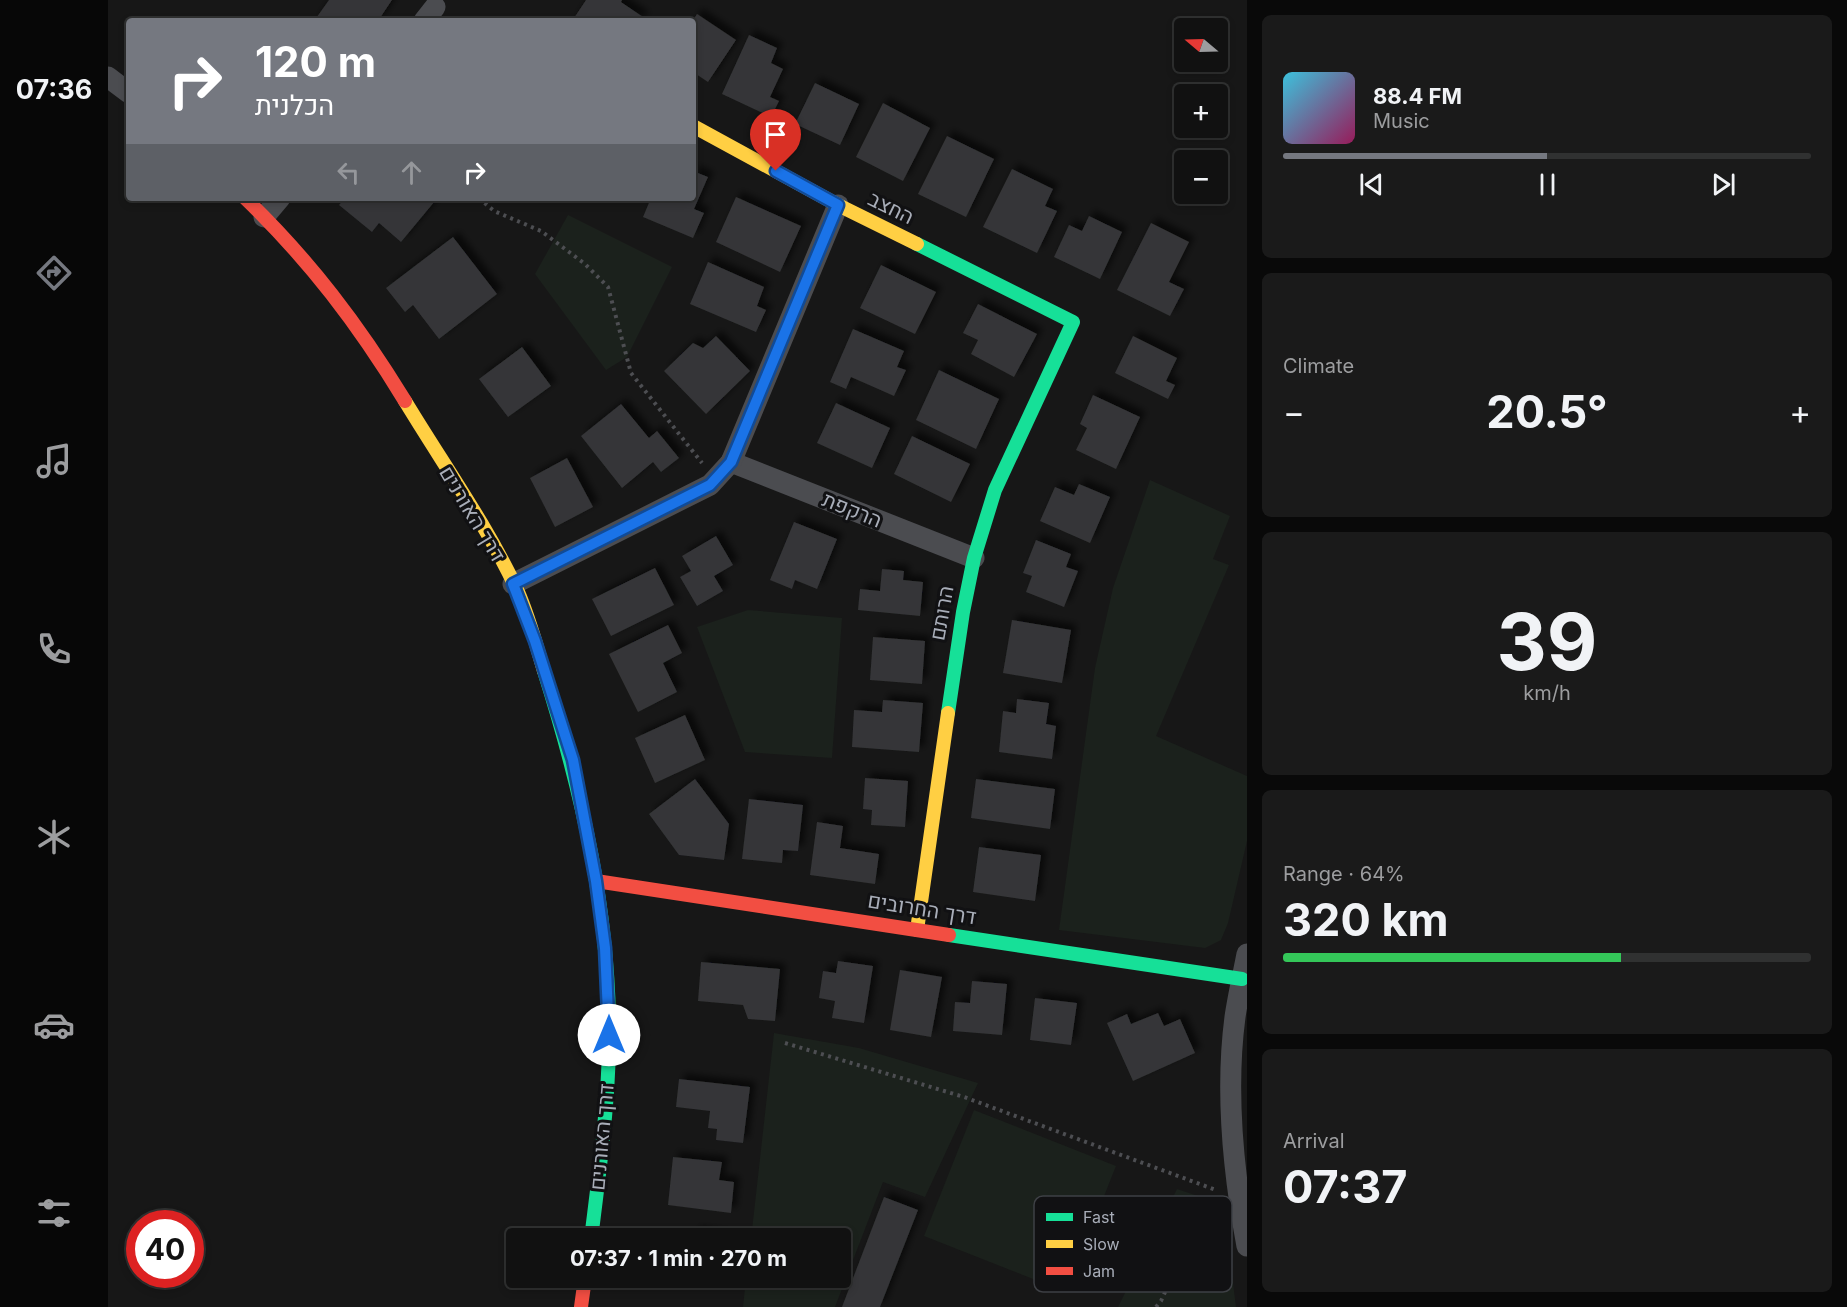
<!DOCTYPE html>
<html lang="en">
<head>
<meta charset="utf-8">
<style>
  :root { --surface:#111; --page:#1a1a1a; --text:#f1f3f6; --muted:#9c9d9f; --line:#303131; --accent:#757880 }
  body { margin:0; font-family:Inter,Heebo,sans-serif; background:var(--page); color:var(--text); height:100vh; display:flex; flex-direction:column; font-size:22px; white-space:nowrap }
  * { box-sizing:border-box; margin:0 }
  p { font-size:20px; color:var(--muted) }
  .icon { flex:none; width:33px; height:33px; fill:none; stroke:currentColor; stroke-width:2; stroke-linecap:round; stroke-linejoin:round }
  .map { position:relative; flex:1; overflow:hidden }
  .panel { display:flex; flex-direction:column; gap:15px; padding:15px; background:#090909; width:600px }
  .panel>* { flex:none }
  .top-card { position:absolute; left:18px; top:18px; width:570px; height:183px; border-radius:6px; box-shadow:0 3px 9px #0003,0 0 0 2px var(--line); background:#757880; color:#fff; overflow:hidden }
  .needle { width:39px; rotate:289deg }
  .fabs { position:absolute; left:1066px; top:18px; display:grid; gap:12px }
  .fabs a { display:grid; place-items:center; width:54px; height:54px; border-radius:6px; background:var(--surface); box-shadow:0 3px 9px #0003,0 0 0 2px var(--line); font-size:30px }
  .speed { position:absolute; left:18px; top:1210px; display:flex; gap:12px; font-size:30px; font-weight:700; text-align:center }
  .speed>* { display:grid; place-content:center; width:78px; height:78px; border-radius:50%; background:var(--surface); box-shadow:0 3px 9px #0003,0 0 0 2px var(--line); line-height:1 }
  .speed .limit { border:9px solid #d22; background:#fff; color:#111 }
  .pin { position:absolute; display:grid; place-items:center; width:51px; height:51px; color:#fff; margin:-62px -26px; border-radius:50% 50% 50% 0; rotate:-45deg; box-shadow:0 0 6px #0007 }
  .pin .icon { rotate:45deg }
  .me { position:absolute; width:66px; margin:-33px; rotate:0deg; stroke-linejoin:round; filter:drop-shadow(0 0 4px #0008) }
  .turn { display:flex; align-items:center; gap:21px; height:126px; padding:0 30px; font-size:27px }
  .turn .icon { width:78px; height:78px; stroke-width:2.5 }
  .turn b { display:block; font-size:42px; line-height:51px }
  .lanes { display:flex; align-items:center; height:57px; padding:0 30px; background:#0003; justify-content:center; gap:30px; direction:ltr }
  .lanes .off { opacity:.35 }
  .big { font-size:45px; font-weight:700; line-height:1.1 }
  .panel .card { flex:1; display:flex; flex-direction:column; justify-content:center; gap:9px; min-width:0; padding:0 21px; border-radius:9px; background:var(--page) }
  .panel .dial { align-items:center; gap:0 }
  .dial b { font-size:78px; line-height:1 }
  .song { display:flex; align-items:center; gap:18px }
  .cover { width:72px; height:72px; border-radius:9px; background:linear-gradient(135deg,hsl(190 70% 55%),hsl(330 70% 35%)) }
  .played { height:6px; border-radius:3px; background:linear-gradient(90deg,var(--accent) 50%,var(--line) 50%) }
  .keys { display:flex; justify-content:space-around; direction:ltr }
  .heat { display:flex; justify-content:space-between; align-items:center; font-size:33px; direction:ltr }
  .charge { height:9px; border-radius:4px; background:linear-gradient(90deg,#34c759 64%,var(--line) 0) }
  .trip { position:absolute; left:398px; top:1228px; width:345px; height:60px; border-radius:6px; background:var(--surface); box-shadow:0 3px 9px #0003,0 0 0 2px var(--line); font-weight:700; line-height:60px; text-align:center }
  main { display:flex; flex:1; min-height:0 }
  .tab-bar { display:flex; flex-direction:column; width:108px; justify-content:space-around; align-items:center; background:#070707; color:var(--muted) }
  .tab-bar .icon { width:42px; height:42px }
  .tab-bar .on { color:var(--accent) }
  .tab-bar b { font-size:27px; color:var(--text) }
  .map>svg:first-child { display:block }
  .green { fill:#1b211c }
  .building { fill:#343537; filter:url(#shadow) }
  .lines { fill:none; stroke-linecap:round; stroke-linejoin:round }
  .path { stroke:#4d4e52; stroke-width:4; stroke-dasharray:3 4.5; stroke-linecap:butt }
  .street { stroke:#4b4c50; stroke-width:21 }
  .fast { stroke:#16e098; stroke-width:14 }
  .slow { stroke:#ffcf43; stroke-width:14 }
  .jam { stroke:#f24e42; stroke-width:14 }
  .route-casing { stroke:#114b97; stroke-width:15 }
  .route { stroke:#1a73e8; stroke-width:10 }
  .labels { text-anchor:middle; stroke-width:6; stroke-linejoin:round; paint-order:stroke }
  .street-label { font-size:21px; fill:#a8adb8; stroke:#111113 }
  .key { fill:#111113; stroke:#3e4045; stroke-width:1.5 }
  .key-label { font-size:16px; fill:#a8adb8 }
</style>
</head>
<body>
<main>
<nav class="tab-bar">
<b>07:36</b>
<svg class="icon on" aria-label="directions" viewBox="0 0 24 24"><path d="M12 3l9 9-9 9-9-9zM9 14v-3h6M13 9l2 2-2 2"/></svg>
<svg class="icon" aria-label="music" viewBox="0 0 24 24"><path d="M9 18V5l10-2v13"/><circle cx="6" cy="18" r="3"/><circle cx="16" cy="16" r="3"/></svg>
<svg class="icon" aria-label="phone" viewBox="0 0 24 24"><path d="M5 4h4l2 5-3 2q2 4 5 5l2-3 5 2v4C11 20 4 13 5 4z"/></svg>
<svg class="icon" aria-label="climate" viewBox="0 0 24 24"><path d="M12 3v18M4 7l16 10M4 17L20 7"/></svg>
<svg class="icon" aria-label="car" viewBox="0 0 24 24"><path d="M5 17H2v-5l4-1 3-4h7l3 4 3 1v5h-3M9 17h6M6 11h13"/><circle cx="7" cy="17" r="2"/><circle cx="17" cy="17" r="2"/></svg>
<svg class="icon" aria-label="filters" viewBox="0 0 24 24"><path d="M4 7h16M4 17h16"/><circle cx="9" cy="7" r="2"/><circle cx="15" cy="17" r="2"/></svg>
</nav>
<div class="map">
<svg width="1139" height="1307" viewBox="0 0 1139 1307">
  <defs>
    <filter id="shadow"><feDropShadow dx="5.5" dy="-5.5" stdDeviation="3" flood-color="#0009"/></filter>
  </defs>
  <rect width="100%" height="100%" fill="#171717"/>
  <g class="green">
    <polygon points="460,215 564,267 519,357 498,370 427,274"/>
    <polygon points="1042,480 1122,516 1105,559 1121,565 1048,736 1139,776 1139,841 1120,923 1113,940 1097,948 951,930 987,668 1005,588"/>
    <polygon points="640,610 734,618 724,758 637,752 589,627"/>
    <polygon points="666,1033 751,1048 870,1083 817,1197 775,1182 727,1307 635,1307 638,1278 732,1278 732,1239 643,1239"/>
    <polygon points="866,1110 1008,1166 958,1292 816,1236"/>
    <polygon points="1069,1189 1105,1201 1118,1227 1128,1307 1010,1307"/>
  </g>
  <g class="building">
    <polygon points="221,0 284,0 270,21 206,21"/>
    <polygon points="478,0 514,0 513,2 535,17 533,21 464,21"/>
    <polygon points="589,14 628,40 600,82 585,72 585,20"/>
    <polygon points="641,35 669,48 663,63 675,69 662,97 671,101 663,117 614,94"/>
    <polygon points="707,83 751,104 732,145 687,124"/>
    <polygon points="775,103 822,128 795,181 748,157"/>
    <polygon points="839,136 886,159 858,217 810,194"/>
    <polygon points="904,169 945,189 937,206 949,211 929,253 875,227"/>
    <polygon points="585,171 600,177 586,209 596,213 585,238 535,217 543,198 585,198"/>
    <polygon points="628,197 693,226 672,272 608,242"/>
    <polygon points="237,198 324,198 327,201 293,242 271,223 264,232 231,205"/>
    <polygon points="981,216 1014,232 992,279 946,257 961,225 974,231"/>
    <polygon points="1043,223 1081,242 1061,282 1076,289 1062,316 1009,290"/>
    <polygon points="345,237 389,294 331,339 305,305 297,312 278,288"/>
    <polygon points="600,262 656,287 649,306 658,310 648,332 582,304"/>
    <polygon points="773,265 828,292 807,334 752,308"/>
    <polygon points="870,304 929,334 906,377 863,354 870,340 855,333"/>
    <polygon points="745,329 796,351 789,367 798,370 786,396 743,377 738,389 722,382"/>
    <polygon points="608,336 642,371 598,414 556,371 585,343 595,348"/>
    <polygon points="1025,336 1069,358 1058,381 1067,385 1060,399 1007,373"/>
    <polygon points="414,347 443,386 400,417 371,379"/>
    <polygon points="831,370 891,399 868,449 808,420"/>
    <polygon points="985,395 1032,417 1008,469 968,450 979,428 972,424"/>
    <polygon points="728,403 782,428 764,468 709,443"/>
    <polygon points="513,404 541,438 549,431 571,458 553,472 545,462 514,488 473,436"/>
    <polygon points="804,436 862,464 843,502 786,474"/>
    <polygon points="459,458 485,507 447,527 422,478"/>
    <polygon points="971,484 1002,497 982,543 932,521 947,487 966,495"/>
    <polygon points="686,522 729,539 709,589 687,580 684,589 662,580"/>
    <polygon points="608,536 625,565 606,576 615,591 589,606 572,577 583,571 574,556"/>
    <polygon points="928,540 963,554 958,567 970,571 956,607 918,592 924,576 915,573"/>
    <polygon points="547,568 566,605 503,636 484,599"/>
    <polygon points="774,569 796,571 795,580 815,582 812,616 750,610 752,589 772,591"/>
    <polygon points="904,620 963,630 954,683 895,673"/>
    <polygon points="560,625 574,653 555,663 569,692 530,712 501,654"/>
    <polygon points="765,637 817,641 814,684 762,680"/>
    <polygon points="909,699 941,703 938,724 948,726 944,759 891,752 895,711 908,713"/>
    <polygon points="775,700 815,703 811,752 744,747 746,710 774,712"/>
    <polygon points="577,715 597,760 547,783 527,738"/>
    <polygon points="757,778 800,781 797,827 763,825 764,810 755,809"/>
    <polygon points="587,779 621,824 616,860 571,855 541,814"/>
    <polygon points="868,779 947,789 942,829 863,818"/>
    <polygon points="641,799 695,805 690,851 675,850 674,863 634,859"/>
    <polygon points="709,822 735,826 732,848 771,854 767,884 702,875"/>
    <polygon points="871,847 933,855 927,901 865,892"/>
    <polygon points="730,961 765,966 756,1023 724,1018 727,1001 711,998 715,971 728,973"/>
    <polygon points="593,962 672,969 667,1021 640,1019 635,1005 590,1001"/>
    <polygon points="792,970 834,977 823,1037 782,1030"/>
    <polygon points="864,981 899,984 894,1035 845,1031 847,1002 862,1003"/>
    <polygon points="927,998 969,1003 963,1045 922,1040"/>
    <polygon points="1050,1013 1056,1026 1072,1019 1087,1053 1025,1081 999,1023 1019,1014 1023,1024"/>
    <polygon points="571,1079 642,1087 635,1143 608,1140 609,1129 600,1128 602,1111 568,1107"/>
    <polygon points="565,1157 614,1162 611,1180 626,1182 623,1213 560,1205"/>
    <polygon points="776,1197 810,1210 772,1307 734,1307"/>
    <polygon points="587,1232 622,1238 621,1239 586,1239"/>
    <polygon points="562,1278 603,1278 602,1285"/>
  </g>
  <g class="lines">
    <g class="path">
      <polyline points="371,198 386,211 433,231 477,264 500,287 523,373 594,463"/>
      <polyline points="677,1043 856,1097 1108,1190"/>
      <polyline points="1048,1307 1053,1301 1080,1241 1093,1219 1112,1212"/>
    </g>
    <g class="street">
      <polyline points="316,21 327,7"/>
      <polyline points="0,77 21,93"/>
      <polyline points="156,217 172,198"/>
      <polyline points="623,462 866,558"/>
      <polyline points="405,584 602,485 623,462 730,205"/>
      <path d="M1139,954C1135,975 1130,996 1127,1017C1117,1093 1125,1171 1139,1246"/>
    </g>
    <g class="fast">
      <polyline points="809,244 965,322 887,490 866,558 855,612 840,713"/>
      <path d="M436,671C474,792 503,917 501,1045C500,1110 491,1174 483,1239"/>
      <polyline points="841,935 1134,979"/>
    </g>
    <g class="slow">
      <polyline points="585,126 730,205 809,244"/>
      <path d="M297,401C335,464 379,525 410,592C421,617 428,644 436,671"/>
      <polyline points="809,930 840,713"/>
    </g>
    <g class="jam">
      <path d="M137,198C202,261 250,324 297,401"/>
      <polyline points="488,881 841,935"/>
      <polyline points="473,1307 477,1278"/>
    </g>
  </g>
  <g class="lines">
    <defs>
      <polyline id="route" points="501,1035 497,948 488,881 465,760 427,641 405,584 602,485 623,462 730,205 668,171"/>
    </defs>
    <use href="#route" class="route-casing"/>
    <use href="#route" class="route"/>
  </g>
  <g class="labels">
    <g class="street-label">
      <text transform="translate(783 208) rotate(26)" y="7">החצב</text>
      <text transform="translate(744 510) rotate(22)" y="7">הרקפת</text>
      <text transform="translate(364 514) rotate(59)" y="7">דרך האורנים</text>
      <text transform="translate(834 613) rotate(-80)" y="7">הרותם</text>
      <text transform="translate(814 909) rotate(9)" y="7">דרך החרובים</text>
      <text transform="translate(494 1137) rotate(-85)" y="7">דרך האורנים</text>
    </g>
  </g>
  <rect x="926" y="1196" width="198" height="96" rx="9" class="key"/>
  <rect x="938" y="1213" width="27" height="8" fill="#16e098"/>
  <rect x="938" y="1240" width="27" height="8" fill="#ffcf43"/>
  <rect x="938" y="1267" width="27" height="8" fill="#f24e42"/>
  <g class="key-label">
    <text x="975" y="1223">Fast</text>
    <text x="975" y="1250">Slow</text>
    <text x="975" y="1277">Jam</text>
  </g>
</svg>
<div class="fabs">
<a><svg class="needle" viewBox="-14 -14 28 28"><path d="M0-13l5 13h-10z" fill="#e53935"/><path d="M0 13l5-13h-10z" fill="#9c9d9f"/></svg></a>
<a>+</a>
<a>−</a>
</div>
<div class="speed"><div class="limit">40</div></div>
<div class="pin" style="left:668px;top:171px;background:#d93025"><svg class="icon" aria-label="arrive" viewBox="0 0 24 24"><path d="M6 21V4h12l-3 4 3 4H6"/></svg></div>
<svg class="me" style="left:501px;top:1035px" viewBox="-20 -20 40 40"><circle r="19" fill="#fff"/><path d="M0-13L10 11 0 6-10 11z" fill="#1a73e8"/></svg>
<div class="trip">07:37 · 1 min · 270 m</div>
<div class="top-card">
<div class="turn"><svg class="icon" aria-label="right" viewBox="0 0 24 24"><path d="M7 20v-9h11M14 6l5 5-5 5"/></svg><div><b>120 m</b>הכלנית</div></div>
<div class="lanes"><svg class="icon off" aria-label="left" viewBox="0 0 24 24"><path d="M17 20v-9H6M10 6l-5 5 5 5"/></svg><svg class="icon off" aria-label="ahead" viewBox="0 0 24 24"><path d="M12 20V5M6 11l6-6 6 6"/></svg><svg class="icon" aria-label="right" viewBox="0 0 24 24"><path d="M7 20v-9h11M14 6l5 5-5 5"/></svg></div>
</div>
</div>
<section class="panel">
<div class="card">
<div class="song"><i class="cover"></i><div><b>88.4 FM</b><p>Music</p></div></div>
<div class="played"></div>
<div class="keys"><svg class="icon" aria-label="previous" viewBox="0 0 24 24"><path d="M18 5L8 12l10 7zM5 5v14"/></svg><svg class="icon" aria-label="pause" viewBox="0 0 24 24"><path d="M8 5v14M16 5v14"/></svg><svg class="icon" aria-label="next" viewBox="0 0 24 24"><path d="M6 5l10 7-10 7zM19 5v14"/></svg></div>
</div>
<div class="card"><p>Climate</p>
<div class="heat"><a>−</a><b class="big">20.5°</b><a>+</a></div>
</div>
<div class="card dial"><b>39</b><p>km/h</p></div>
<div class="card"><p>Range · 64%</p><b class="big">320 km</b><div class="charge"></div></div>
<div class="card"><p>Arrival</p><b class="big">07:37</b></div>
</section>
</main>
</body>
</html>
